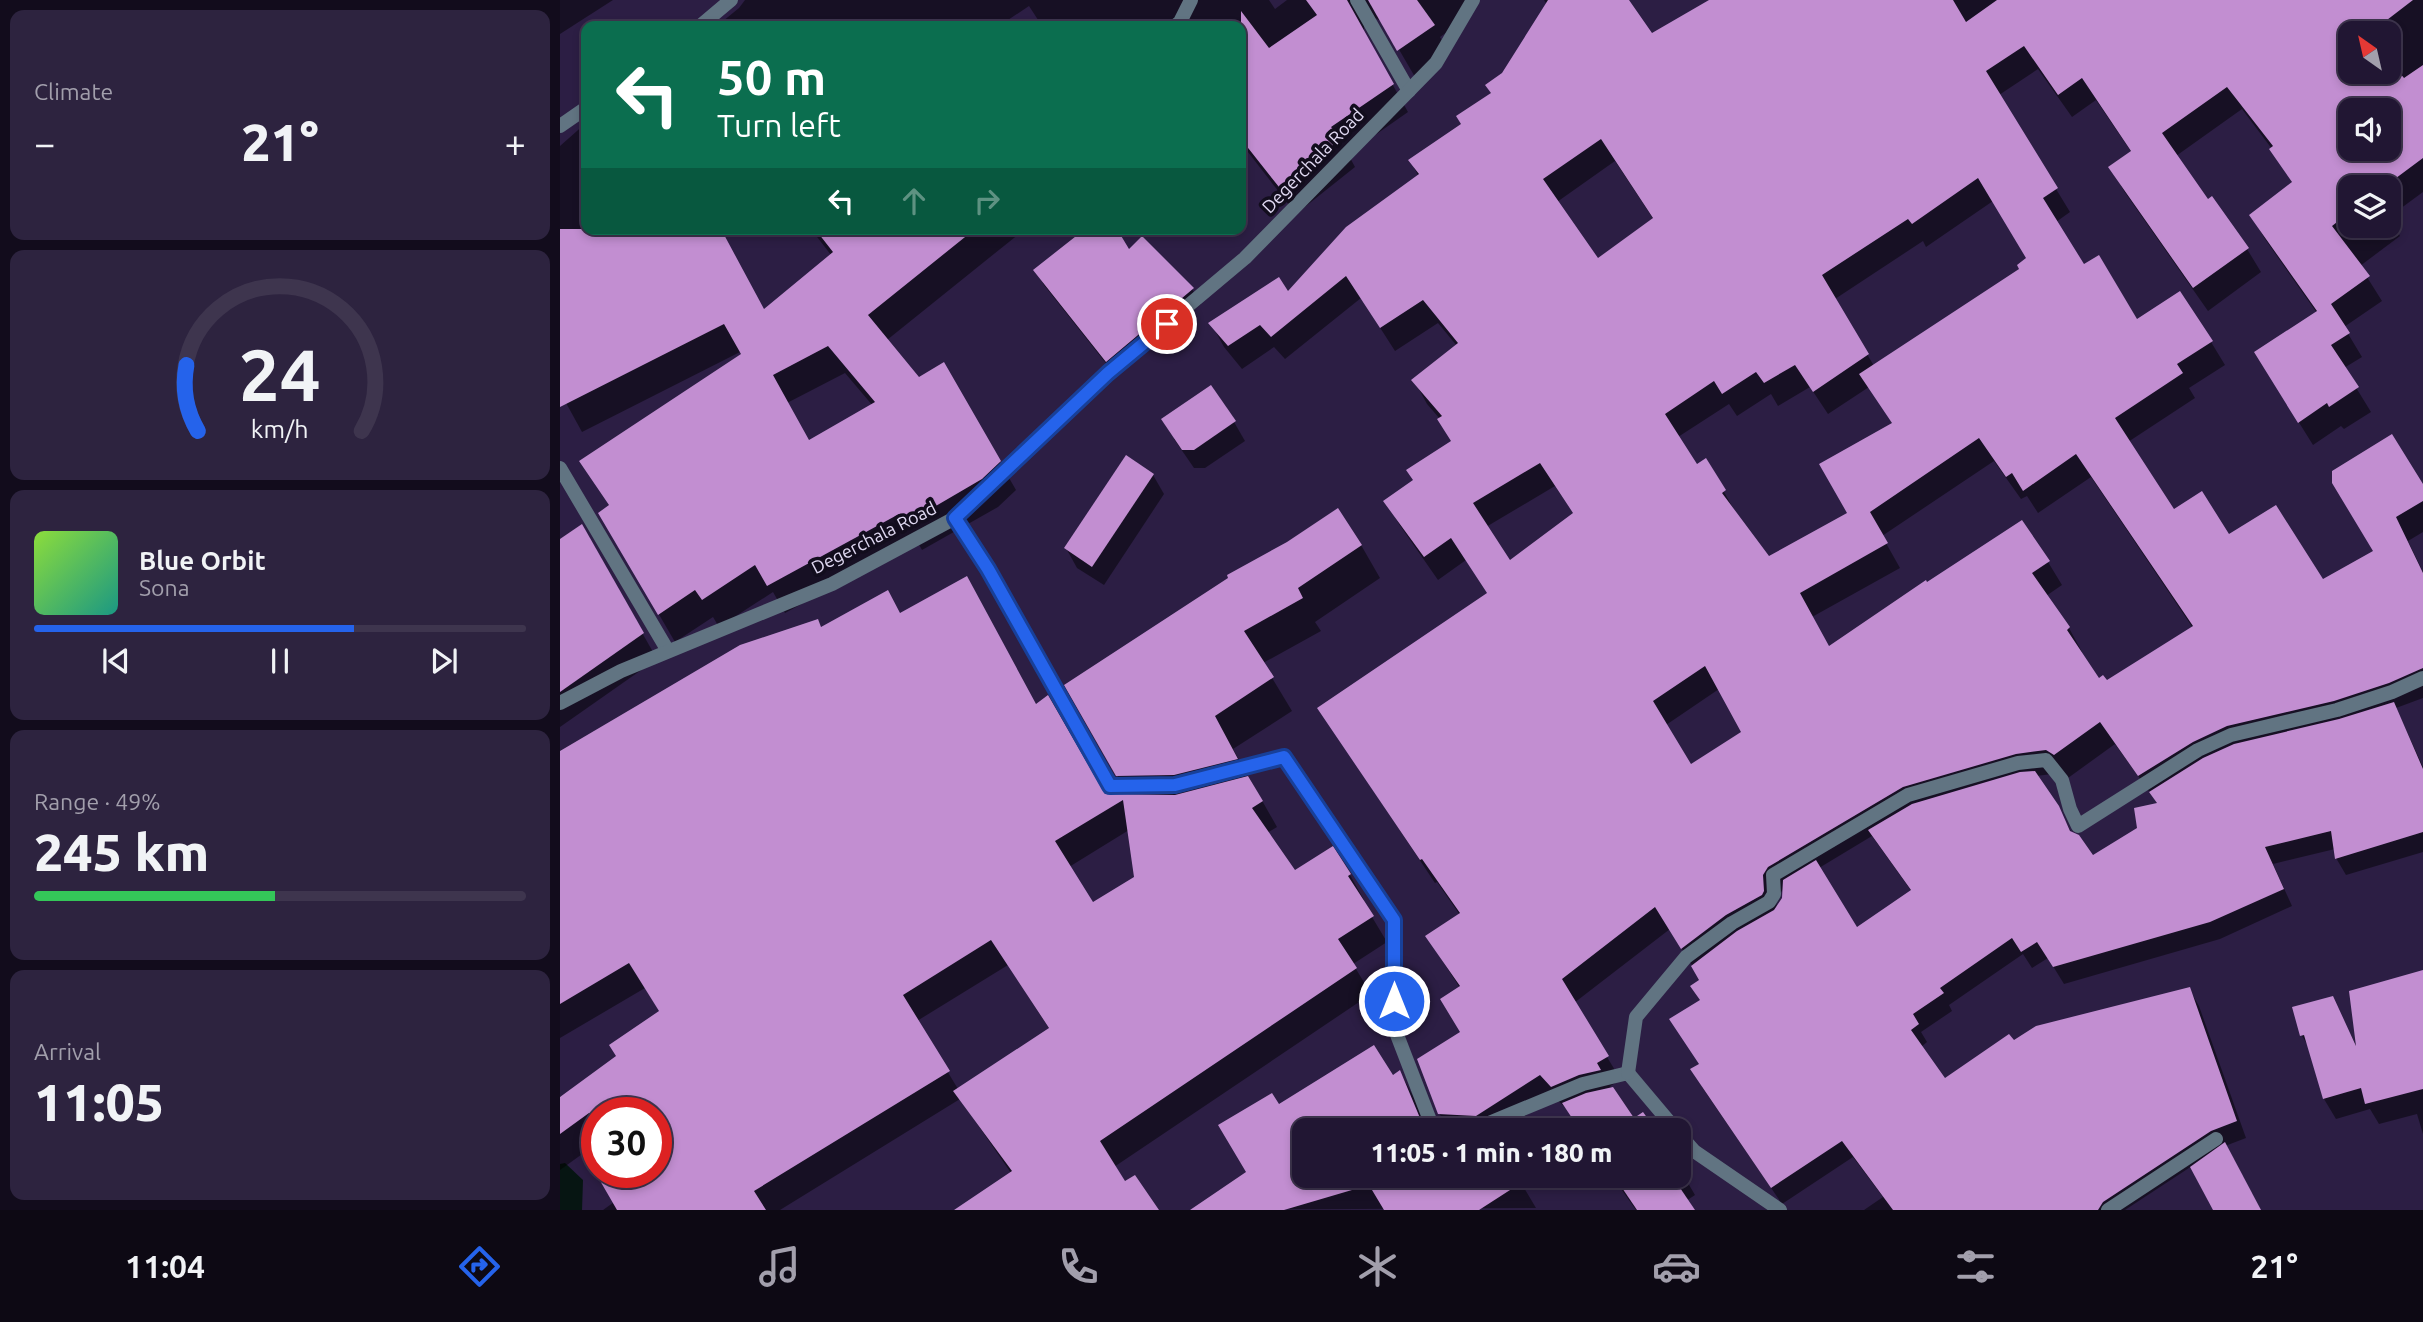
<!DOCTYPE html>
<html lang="en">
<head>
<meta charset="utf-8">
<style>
  :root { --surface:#211633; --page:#2d233f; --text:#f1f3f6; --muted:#a29fac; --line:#3e354e; --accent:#2563eb }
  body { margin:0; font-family:Ubuntu,sans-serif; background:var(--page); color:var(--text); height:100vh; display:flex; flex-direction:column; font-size:26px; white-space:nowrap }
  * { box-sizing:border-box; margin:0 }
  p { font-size:23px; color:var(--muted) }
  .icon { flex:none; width:38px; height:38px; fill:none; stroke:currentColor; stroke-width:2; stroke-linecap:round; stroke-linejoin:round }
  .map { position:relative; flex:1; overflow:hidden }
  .details { display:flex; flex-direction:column; gap:10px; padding:10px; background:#120c1c; width:560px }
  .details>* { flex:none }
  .top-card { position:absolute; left:21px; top:21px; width:665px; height:214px; border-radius:14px; box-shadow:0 4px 10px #0003,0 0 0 2px var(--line); background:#0b6e4f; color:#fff; overflow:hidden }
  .needle { width:46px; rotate:326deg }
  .controls { position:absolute; left:1778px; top:21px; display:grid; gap:14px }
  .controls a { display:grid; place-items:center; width:63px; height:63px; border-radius:14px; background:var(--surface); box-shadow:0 4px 10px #0003,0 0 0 2px var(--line); font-size:35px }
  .speed { position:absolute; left:21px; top:1097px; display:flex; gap:14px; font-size:35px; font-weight:700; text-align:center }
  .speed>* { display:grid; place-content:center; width:91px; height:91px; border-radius:50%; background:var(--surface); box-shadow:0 4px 10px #0003,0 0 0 2px var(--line); line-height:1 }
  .speed .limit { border:10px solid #d22; background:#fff; color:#111 }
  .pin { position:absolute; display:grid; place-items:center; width:60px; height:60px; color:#fff; margin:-30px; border:4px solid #fff; border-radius:50%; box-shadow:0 2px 7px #0007 }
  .me { position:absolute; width:77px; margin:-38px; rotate:0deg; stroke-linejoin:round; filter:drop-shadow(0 0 5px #0008) }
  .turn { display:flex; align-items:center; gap:24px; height:147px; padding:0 21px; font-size:32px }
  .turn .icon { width:91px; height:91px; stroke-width:2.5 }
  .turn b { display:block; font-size:49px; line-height:60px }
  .lanes { display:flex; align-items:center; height:66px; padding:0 21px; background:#0003; justify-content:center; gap:35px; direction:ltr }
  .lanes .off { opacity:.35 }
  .big { font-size:52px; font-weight:800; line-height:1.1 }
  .details .card { flex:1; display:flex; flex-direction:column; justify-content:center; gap:10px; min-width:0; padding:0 24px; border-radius:14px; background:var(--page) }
  .details .dial { align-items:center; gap:0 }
  .dial svg { height:182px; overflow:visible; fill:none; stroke:var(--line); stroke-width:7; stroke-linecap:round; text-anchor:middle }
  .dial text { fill:var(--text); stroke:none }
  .song { display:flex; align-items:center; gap:21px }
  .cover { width:84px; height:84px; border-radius:10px; background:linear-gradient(135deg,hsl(90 70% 55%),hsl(170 70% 35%)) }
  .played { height:7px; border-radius:4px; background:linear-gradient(90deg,var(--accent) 65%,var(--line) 65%) }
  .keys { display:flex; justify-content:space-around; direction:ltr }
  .heat { display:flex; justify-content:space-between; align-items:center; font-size:38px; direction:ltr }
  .charge { height:10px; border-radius:5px; background:linear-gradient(90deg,#34c759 49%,var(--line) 0) }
  .trip { position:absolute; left:732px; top:1118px; width:399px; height:70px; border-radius:14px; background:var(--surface); box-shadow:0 4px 10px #0003,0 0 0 2px var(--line); font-weight:800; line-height:70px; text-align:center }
  .menu { display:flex; height:112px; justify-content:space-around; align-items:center; background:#0d0914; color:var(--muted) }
  .menu .icon { width:49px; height:49px }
  .menu .on { color:var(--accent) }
  .menu b { font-size:32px; color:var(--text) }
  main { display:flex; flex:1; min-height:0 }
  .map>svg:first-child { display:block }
  .water { fill:#061512 }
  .shadow { fill:#0007; fill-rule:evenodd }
  .building { fill:#c28ed1; fill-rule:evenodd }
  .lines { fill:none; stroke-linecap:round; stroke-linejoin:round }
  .minor { stroke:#617482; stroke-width:14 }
  .route-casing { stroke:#184099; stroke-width:18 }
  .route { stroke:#2563eb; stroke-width:12 }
  .labels { text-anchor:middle; stroke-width:7; stroke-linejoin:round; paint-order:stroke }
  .street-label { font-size:18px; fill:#e0d9f2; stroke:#120d1d }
</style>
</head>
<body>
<main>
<section class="details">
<div class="card"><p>Climate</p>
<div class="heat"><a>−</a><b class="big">21°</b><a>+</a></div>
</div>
<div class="card dial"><svg viewBox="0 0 100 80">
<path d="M14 69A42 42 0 1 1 86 69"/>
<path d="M14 69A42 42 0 0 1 9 40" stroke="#2563eb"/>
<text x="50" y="56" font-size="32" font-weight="700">24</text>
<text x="50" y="72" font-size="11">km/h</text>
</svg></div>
<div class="card">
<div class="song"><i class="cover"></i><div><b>Blue Orbit</b><p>Sona</p></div></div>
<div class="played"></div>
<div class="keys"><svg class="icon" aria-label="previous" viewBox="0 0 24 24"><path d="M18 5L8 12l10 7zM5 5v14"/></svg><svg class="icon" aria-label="pause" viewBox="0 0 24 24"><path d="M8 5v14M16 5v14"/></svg><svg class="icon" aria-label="next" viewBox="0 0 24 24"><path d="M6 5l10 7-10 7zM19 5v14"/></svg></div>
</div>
<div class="card"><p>Range · 49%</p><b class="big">245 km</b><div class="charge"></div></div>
<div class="card"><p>Arrival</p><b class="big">11:05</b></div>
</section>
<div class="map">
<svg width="1863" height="1210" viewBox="0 0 1863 1210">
  <rect width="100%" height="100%" fill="#2c1e44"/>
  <polygon class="water" points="5,1163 23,1180 22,1210 0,1210 0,1164"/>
  <g class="shadow">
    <polygon points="0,0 53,0 0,34"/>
    <polygon points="185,0 709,0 715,9 727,0 914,0 911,15 880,37 889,53 855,77 823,22 815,18 804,23 804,34 848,112 788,154 795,167 736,214 681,143 681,26 482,26 469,6 439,26 157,26 179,8"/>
    <path d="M984,0H1067L1091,35L1151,0H1863V192L1829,217L1840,236L1800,266L1822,301L1784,327L1802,357L1784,368L1811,412L1784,429L1781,426L1753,445L1710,376L1757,313L1705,239L1691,215L1733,184L1712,149L1682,109L1616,156L1648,201L1687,249L1701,272L1648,311L1564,191L1551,168L1572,153L1536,100L1512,117L1478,69L1439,95L1510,212L1496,222L1524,266L1577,321L1651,342L1665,365L1629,388L1635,398L1568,442L1613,511L1762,581L1815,552L1787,507L1863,487V532L1848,541L1863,572V698L1836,708L1863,767V852L1786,875L1776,858L1775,849L1713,864L1732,906L1660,939L1504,984L1488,958L1472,968L1463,954L1389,1005L1392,1011L1361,1032L1367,1042L1361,1047L1385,1080L1453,1043L1629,989L1639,1006L1686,1138L1665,1146L1700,1210H1655L1632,1166L1565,1210H1304L1323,1197L1293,1157L1222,1204L1142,1087L1141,1001L1132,987L1141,980L1110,929L1014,1003L1061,1080L1050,1086L1074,1121L1083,1114L1094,1130H1019L1007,1109L994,1097L943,1130H889L879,1113L902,1033L900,988L867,937L900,915L877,882L875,883L759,709L928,594L906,560L878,580L839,524L826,501L854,481L892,442L880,419L867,404L854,380L897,346L878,323L835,351L801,298L725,359L714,347L682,369L664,347L651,323L728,294L859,177L850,160L903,125L932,94L987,5ZM1790,33H1829V72H1790ZM1790,110H1829V149H1790ZM1055,161L1094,220L1038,260L997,202ZM1790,187H1829V226H1790ZM1433,201L1468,259L1462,270L1314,366L1275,299L1363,241L1366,247ZM1250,387L1268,414L1309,387L1333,424L1289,513L1208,559L1177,515L1146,460L1136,466L1118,437L1169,404L1177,416L1211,394L1218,406ZM1434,461L1461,499L1467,496L1478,513L1531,477L1633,628L1546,683L1539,680L1520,653L1522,652L1509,628L1486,596L1502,585L1488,562L1269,648L1252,617L1340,568L1322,536ZM995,486L1014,514L949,562L926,527ZM1159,689L1183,733L1131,767L1106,725ZM1555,744L1599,805L1579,828L1533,857L1512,834L1498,807L1476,776L1500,773L1508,778ZM1312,836L1352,892L1296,929L1259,868ZM1224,888V899L1217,910L1216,899Z"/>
    <path d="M26,123V229L204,311L271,255L251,229H465L327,340L359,379L384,365L456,490L438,507L362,550L357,541L225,613L213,592L159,627L153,617L115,642L40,513L115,462L184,354L182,351L22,432L0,392V146ZM285,373L313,406L249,442L227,403Z"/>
    <polygon points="582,238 632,289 641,304 556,376 484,285 475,270 568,252"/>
    <polygon points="674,422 685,441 645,468 634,468 614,439"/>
    <polygon points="593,475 604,494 544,585 517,568 506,548"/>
    <polygon points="0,541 36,552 97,659 0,727"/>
    <path d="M801,545L820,578L755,622L761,631L703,663L732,711L673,749L717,827L707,833L734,873L790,875L804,900L803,902L827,942L793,964L811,994L554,1167L564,1184L596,1210H396L451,1173L400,1099L220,1210H43L96,1172V1113H37V1172L25,1152L0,1170V1096L2,1098L58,1058L101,1012L85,988L0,1038V754L261,628L340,615L476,706L544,796H569L507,686ZM569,830L576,877L533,905L509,867ZM448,965L490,1030L398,1089L357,1021Z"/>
    <polygon points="1863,972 1863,1134 1857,1114 1819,1124 1810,1109 1776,1119 1764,1099 1750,1049 1742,1036 1734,1008 1772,998 1797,1047"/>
    <polygon points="840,1072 854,1098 868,1130 744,1130 744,1176 957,1176 976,1208 633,1210 688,1173 718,1107 832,1077"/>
    <polygon points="1118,1166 1135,1195 1126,1201 1132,1210 1076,1210 1052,1176 1118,1176"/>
  </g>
  <g class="building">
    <polygon points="746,0 787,0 834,84 771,127 781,139 719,187 681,139 681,11 709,48 757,15"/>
    <polygon points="808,0 857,0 875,25 837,51"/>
    <path d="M988,0H1069L1092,33L1149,0H1393L1406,22L1437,0H1853L1810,33H1790V72H1829V60L1844,78L1863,65V158L1824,187H1790V212L1772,226L1810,276L1771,304L1790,333L1771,345L1799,387L1769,407L1767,403L1738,423L1694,352L1757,311L1689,215L1732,182L1709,149L1713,146L1667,87L1602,133L1648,199L1652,196L1689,248L1633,288L1548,167L1571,151L1522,78L1498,95L1464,46L1426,71L1498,188L1483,198L1524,264L1539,255L1577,319L1620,291L1653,341L1617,364L1623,373L1555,418L1614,509L1642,491L1669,534L1716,505L1763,579L1813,551L1772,483V471L1832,434L1863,484V501L1836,517L1863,573V668L1829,683L1774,701L1667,726L1633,742L1578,776L1540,722L1494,755L1486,750L1456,754L1343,787L1208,867L1203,875L1204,891L1202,895L1166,915L1121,949L1095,907L1002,979L1049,1056L1037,1063L1041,1070L1019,1075L991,1087L980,1075L916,1116L878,1114L857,1059L900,1032L880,999L900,986L865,936L900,913L862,859L860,860L757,708L927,593L891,538L864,557L823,501L853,480L846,470L891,441L877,419L882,416L851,380L898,343L863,300L820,328L786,276L711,337L700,325L668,346L648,323L719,277L728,291L786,227L859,174L848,160L901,124L896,116L931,93L925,85L942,73ZM1790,110H1829V149H1790ZM1041,139L1093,218L1038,258L983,179ZM1418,178L1466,258L1457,265L1459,269L1299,374L1332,423L1259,464L1287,513L1209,556L1162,493L1166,490L1146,458L1137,464L1105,414L1154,381L1162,394L1196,372L1204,383L1235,365L1253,392L1309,354L1262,275L1348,219L1352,224ZM1419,438L1446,477L1452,473L1463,491L1516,454L1633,626L1547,680L1543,675L1539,678L1507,630L1510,627L1472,573L1490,561L1462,520L1367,582L1366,580L1269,646L1240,593L1328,543L1310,512ZM980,463L1013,513L950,560L913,503ZM1145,666L1181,732L1131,764L1093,701Z"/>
    <path d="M0,229H161L204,309L273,252L255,229H415L308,315L359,377L384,362L441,461L422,479L345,524L339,514L207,586L195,565L142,600L135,590L98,615L38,513L49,505L19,461L181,354L164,324L0,407ZM268,346L315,402L249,440L213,375Z"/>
    <polygon points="525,229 557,229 569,249 582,236 634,288 546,362 473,270"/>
    <polygon points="651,385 676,421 634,450 622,450 601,419"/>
    <polygon points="566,455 594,474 532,567 504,548"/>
    <polygon points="778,508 802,545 738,588 743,598 684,631 714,677 655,716 678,759 614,775 556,776 504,685 668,578 667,575 727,542"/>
    <polygon points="22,524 84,633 0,692 0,539"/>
    <path d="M407,576L476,704L488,695L545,794L615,795L688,776L703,801L692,808L735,870L773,846L791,874L788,876L814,916L778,939L797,968L540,1141L565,1181L575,1175L599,1210H394L452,1171L393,1091L489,1028L431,940L343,995L390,1071L194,1191L206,1210H57L35,1172H96V1113H29L0,1134V1097L56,1056L49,1045L99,1011L69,963L0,1004V751L180,645L258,619L261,627L328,590L340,613ZM563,800L574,877L533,902L495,841Z"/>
    <polygon points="1834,702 1863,769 1863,832 1775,859 1771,831 1705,847 1724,889 1650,922 1493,967 1477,942 1461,952 1452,938 1380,988 1384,993 1353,1014 1359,1024 1351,1030 1385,1078 1449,1034 1454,1040 1476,1026 1630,987 1677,1121 1651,1131 1543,1202 1538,1210 1333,1210 1282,1141 1211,1188 1130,1069 1139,1064 1109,1019 1140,1000 1130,986 1139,980 1131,966 1177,931 1214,910 1222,898 1223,880 1256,860 1297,927 1351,890 1308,830 1352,804 1460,772 1475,771 1499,806 1510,831 1519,835 1533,855 1577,828 1574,808 1597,803 1589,792 1643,758 1674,744 1779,719"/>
    <polygon points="1863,970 1863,1089 1805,1104 1801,1088 1763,1099 1744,1035 1740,1036 1732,1007 1773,996 1796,1046 1789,991"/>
    <polygon points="814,1045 833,1075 840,1070 865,1130 744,1130 744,1176 972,1176 919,1210 824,1210 809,1185 724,1210 630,1210 686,1172 658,1125 712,1093 719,1104"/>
    <polygon points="1053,1087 1074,1118 1083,1112 1096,1130 1020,1130 1002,1103 1026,1093"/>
    <polygon points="1665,1142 1701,1210 1653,1210 1630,1167"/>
    <polygon points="1054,1176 1112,1176 1135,1210 1077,1210"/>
  </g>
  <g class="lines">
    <g class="minor">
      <polyline points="797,0 849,91"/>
      <polyline points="140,26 171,0"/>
      <polyline points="615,26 620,22 631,0"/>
      <polyline points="0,126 26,108"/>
      <polyline points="0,468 108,651"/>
      <polyline points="395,518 428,569 550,786 615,785 724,757 834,920 834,1027 871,1123 922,1126 1023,1084 1068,1073 1116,1130"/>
      <polyline points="0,703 61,671 272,584 395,518 548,373 685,258 876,63 913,0"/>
      <polyline points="1068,1073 1076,1017 1126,957 1172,923 1209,902 1214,894 1213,875 1348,795 1458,763 1486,760 1502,780 1510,809 1518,826 1638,750 1671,735 1777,710 1832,692 1863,678"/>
      <polyline points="1118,1133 1134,1151 1220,1210"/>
      <polyline points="1548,1210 1656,1139"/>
    </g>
  </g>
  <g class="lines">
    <defs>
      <polyline id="route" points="607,324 548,373 395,518 428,569 550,786 615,785 724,757 834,920 834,1001"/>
    </defs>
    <use href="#route" class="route-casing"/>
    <use href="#route" class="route"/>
  </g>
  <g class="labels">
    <g class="street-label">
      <text transform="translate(753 161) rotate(-46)" y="6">Degerchala Road</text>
      <text transform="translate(314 538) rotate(-27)" y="6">Degerchala Road</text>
    </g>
  </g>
</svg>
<div class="controls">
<a><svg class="needle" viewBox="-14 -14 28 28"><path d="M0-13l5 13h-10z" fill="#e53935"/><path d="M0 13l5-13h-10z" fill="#a29fac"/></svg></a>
<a><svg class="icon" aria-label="sound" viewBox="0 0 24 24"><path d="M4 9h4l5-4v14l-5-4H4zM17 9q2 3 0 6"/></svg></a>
<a><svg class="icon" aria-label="layers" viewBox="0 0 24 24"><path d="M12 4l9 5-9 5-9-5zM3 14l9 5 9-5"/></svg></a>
</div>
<div class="speed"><div class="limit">30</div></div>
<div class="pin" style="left:607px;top:324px;background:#d93025"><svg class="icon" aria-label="arrive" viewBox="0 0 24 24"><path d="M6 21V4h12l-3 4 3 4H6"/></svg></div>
<svg class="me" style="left:834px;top:1001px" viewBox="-20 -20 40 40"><circle r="17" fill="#2563eb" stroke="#fff" stroke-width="3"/><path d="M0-11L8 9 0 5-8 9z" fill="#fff"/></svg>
<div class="trip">11:05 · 1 min · 180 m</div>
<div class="top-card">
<div class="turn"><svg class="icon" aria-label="left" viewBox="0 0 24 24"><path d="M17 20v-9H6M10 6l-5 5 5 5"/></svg><div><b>50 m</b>Turn left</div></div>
<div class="lanes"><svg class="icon" aria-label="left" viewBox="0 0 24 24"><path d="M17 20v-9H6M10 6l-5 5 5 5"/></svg><svg class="icon off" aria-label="ahead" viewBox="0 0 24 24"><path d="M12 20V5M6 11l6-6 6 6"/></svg><svg class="icon off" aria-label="right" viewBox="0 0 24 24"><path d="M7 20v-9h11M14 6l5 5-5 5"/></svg></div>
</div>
</div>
</main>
<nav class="menu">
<b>11:04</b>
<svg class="icon on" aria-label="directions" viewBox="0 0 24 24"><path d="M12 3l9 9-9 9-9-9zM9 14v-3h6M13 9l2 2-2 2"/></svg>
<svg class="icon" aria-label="music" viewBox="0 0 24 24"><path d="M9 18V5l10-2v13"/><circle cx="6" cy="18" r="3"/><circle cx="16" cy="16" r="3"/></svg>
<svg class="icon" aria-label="phone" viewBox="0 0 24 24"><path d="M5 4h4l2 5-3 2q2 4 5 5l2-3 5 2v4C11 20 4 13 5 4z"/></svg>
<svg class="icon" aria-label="climate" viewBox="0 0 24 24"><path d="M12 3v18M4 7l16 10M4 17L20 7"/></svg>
<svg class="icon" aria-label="car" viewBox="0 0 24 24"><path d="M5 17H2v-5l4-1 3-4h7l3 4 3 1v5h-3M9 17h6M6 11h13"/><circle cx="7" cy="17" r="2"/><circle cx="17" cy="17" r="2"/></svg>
<svg class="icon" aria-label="filters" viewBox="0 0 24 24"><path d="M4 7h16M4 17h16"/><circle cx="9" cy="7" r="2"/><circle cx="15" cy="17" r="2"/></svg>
<b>21°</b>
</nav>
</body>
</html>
